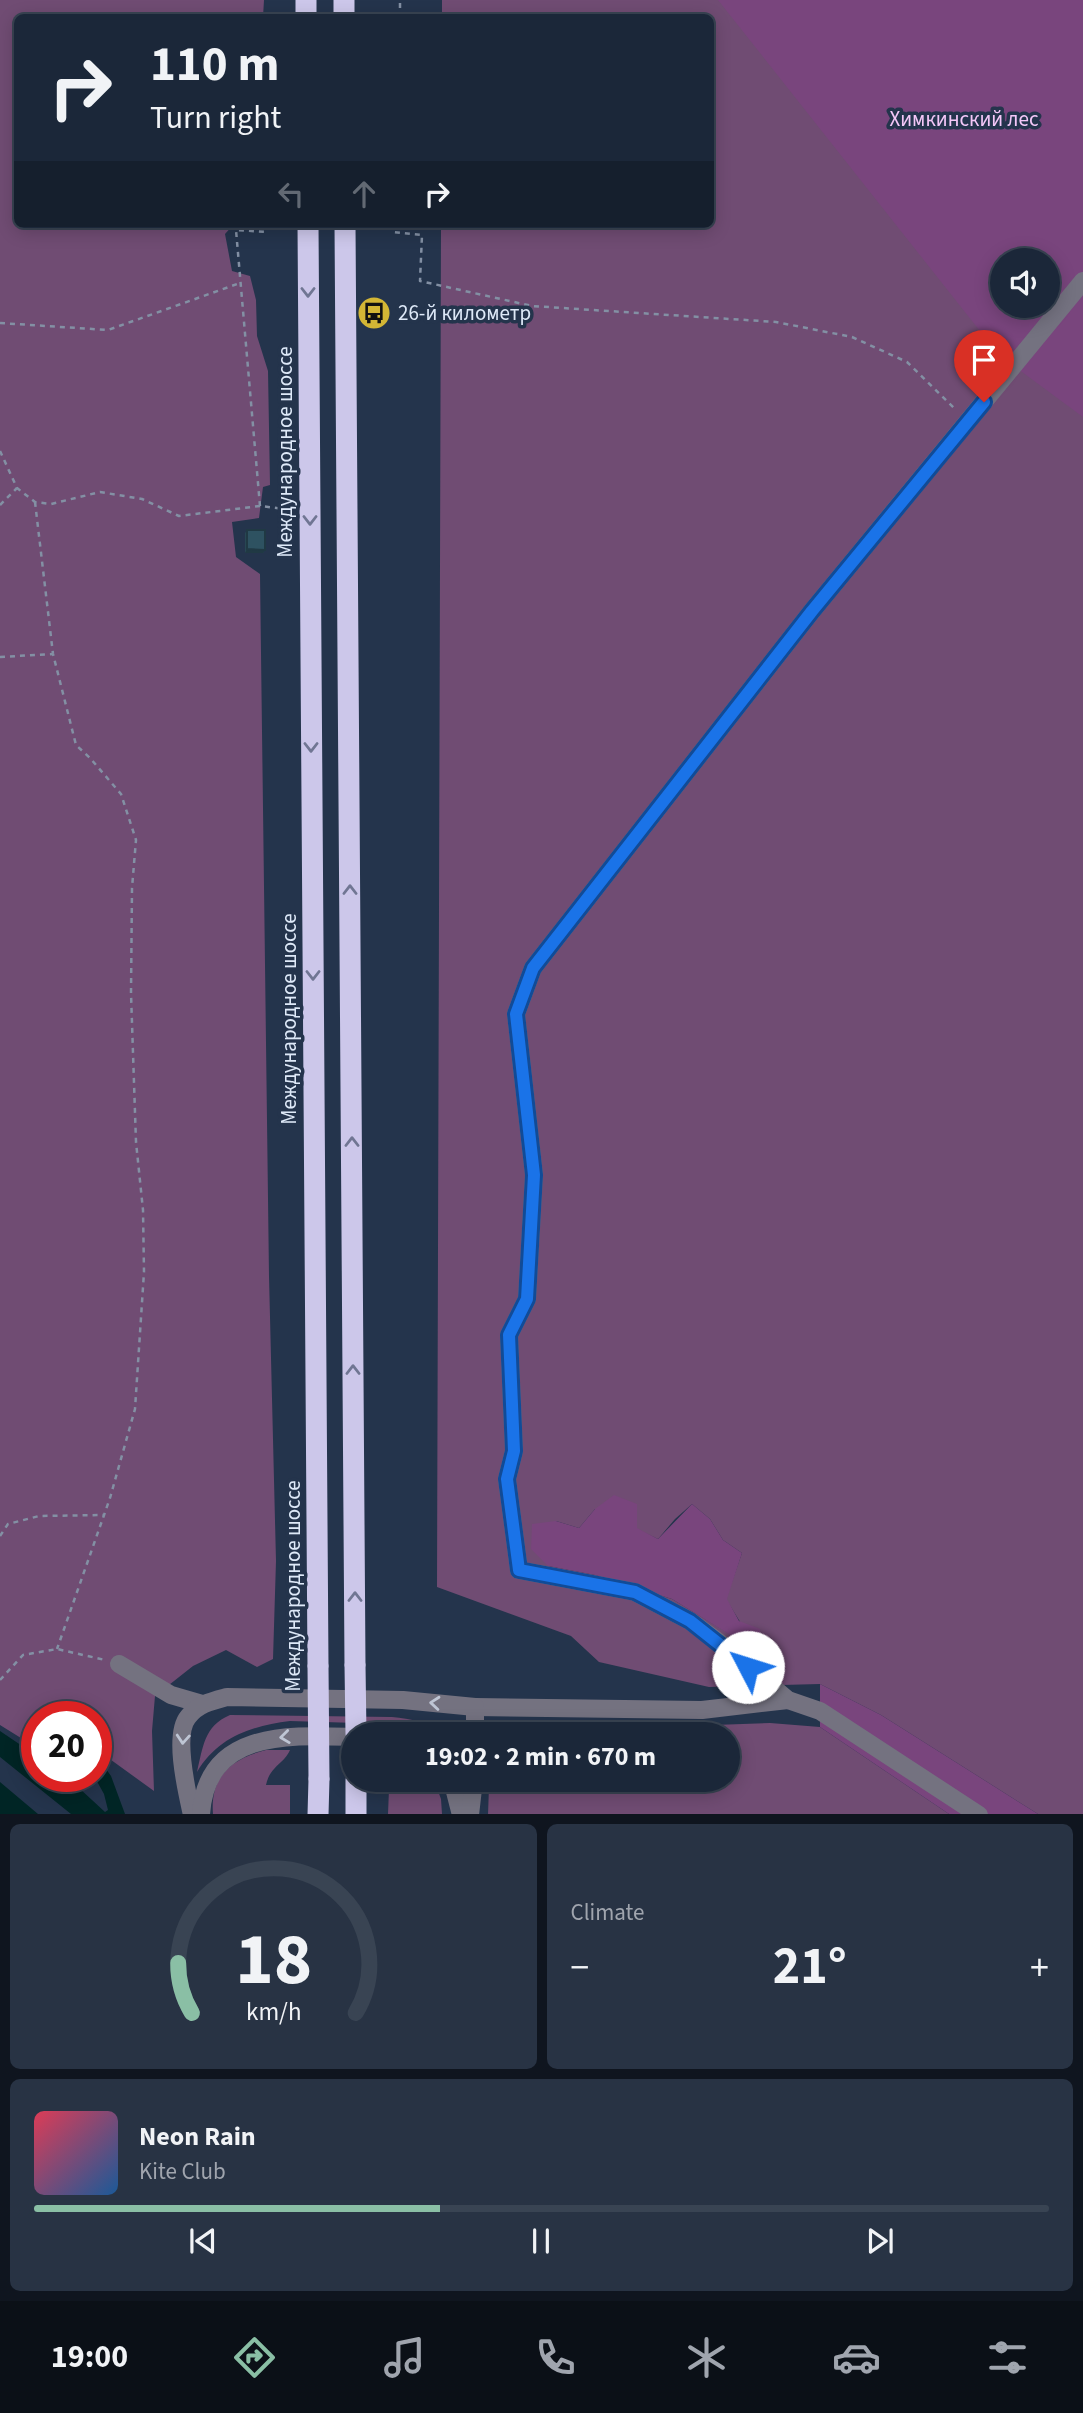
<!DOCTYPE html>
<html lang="en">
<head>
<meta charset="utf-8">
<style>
  :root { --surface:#1b2739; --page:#283344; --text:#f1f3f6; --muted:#a0a5ae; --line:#394453; --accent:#8abfa5 }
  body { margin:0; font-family:"Source Sans 3",sans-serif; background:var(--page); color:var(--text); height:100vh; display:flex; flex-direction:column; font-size:26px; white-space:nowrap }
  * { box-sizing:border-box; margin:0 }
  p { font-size:23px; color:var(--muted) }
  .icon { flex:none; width:38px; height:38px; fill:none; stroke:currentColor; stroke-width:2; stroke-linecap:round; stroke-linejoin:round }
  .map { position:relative; height:1814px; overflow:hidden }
  .panel { display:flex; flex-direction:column; gap:10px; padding:10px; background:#0f151f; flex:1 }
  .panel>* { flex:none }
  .top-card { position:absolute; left:14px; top:14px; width:700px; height:214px; border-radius:10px; box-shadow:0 4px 18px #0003,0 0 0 2px var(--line); background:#1b2739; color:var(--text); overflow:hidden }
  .controls { position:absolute; left:990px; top:248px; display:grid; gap:14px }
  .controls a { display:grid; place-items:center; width:70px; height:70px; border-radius:50%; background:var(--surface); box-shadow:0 4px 18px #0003,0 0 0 2px var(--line); font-size:35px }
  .speed { position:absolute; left:21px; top:1701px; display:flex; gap:14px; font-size:35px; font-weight:700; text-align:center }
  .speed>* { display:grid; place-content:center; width:91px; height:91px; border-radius:50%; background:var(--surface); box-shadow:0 4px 18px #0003,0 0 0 2px var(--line); line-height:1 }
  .speed .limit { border:10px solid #d22; background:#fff; color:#111 }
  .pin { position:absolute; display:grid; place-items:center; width:60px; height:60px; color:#fff; margin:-72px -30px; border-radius:50% 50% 50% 0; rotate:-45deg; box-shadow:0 0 7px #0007 }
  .pin .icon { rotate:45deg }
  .me { position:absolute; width:77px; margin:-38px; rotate:310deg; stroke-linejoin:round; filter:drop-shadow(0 0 5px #0008) }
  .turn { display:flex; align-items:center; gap:24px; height:147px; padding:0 21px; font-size:32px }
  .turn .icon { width:91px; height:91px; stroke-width:2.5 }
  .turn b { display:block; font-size:49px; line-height:60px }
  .lanes { display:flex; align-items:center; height:66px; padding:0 21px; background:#0003; justify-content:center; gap:35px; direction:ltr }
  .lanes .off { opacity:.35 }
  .big { font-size:52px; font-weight:700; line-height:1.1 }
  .panel .tile { flex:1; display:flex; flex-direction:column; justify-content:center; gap:10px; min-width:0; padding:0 24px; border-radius:10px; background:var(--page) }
  .panel .dial { align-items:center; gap:0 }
  .dial svg { height:182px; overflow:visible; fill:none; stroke:var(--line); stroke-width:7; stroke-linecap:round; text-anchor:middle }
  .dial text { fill:var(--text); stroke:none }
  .song { display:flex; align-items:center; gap:21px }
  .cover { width:84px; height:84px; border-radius:10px; background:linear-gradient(135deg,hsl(350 70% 55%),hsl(210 70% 35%)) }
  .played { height:7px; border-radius:4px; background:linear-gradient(90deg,var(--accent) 40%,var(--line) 40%) }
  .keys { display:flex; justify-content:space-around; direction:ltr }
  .heat { display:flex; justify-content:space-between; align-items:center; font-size:38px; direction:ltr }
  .panel .tiles { flex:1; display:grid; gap:10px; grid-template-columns:1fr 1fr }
  .tile:last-child { grid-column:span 2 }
  .trip { position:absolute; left:341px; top:1722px; width:399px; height:70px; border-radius:35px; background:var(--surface); box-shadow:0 4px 18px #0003,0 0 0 2px var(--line); font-weight:700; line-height:70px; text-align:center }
  .tab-bar { display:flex; height:112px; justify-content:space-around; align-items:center; background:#0b1017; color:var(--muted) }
  .tab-bar .icon { width:49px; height:49px }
  .tab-bar .current { color:var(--accent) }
  .tab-bar b { font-size:32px; color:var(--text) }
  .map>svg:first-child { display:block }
  .green { fill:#704c73; fill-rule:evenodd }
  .forest { fill:#79457d; fill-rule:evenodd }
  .water { fill:#002525 }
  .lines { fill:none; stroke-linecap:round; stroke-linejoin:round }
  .path { stroke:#8390a4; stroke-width:2.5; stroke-dasharray:5 5; stroke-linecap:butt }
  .minor { stroke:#747280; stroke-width:18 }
  .highway { stroke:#ccc7ea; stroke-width:21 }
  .highway-bridge { stroke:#ccc7ea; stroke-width:21 }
  .wall { fill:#284753 }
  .shaded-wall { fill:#203944 }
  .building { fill:#2e5261; stroke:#203944; stroke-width:2 }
  .oneway { stroke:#707693 }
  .oneway2 { stroke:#bec5d4 }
  .route-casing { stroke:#114b97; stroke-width:18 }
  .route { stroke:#1a73e8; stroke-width:12 }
  .labels { text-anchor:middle; stroke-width:7; stroke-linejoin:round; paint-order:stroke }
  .park-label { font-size:21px; fill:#f4c7f8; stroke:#24344c }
  .poi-label { font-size:21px; fill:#dee9f8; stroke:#24344c; text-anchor:start }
  .street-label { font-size:21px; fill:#dee9f8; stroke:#24344c }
</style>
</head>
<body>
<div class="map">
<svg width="1083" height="1815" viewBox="0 0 1083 1815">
  <rect width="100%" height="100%" fill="#24344c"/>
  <g class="green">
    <polygon points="0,0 264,0 263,17 18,18 18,224 234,224 225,234 232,271 250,276 256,300 257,336 268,371 270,485 263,487 259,518 232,522 236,557 260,574 269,1276 276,1561 273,1659 257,1667 226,1650 193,1666 155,1696 152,1731 154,1791 107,1757 96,1740 96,1717 37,1717 37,1748 0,1725"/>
    <path d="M442,0H1083V1814H1038L881,1715L820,1684L709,1687L599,1662L571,1636L437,1587L441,224H710V18L442,17ZM1003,261H1048V306H1003ZM692,1504L710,1519L723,1540L742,1553L726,1599L758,1651L672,1599L595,1575L548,1566L556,1521L579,1528L595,1509L658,1539L675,1519Z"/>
    <path d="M230,1715L392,1717C411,1719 428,1722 442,1734H422L391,1724L290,1721C251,1726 218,1737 197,1772C203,1747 204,1726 230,1715Z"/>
    <polygon points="770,1723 820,1727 949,1814 488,1815 489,1786 492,1780 728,1780 728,1734 513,1734 514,1732"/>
    <path d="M266,1750H290C284,1764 270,1766 266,1785H290V1814H213C210,1776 231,1759 266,1750Z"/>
    <polygon points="411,1780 434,1780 441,1799 442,1814 388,1814 389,1789 413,1787"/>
  </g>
  <g class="forest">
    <path d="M718,0H1083V417L999,355ZM1003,261H1048V306H1003Z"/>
    <polygon points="614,1495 637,1504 637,1528 658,1539 692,1504 710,1519 723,1540 742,1553 727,1599 739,1621 760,1629 758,1652 672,1599 595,1575 548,1566 531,1549 532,1524 556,1521 579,1528 595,1509"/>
    <polygon points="820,1684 881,1715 1038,1814 949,1814 820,1727"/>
  </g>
  <g class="water">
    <polygon points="0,1731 37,1756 37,1776 66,1776 105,1812 108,1810 104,1794 94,1776 96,1776 96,1755 111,1776 125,1814 71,1814 0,1757"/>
    <polygon points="0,1782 38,1814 0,1814"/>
  </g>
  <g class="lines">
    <g class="path">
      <polyline points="400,18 400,0"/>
      <polyline points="394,224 393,232 422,235 420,281 532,306 776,322 852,337 907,362 955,409"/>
      <polyline points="0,323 108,330 240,283"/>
      <polyline points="0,451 17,488 35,502 51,504 100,492 142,499 179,516 260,506 293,510"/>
      <polyline points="35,502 53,654 76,745 90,758 121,794 136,840 132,888 131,993 136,1142 143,1210 144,1272 135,1409 110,1498 57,1649"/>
      <polyline points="0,505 17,488"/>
      <polyline points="260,506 236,230 267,232"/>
      <polyline points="0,657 53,654"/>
      <polyline points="0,1536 8,1524 39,1516 104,1515"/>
      <polyline points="0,1680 23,1655 57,1649 105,1660"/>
    </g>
    <g class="minor">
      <polyline points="119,1664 171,1695 202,1704"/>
      <polyline points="475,1707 702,1710 788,1700"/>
      <polyline points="452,1780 461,1815"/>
      <path d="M192,1815C187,1792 173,1735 188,1717C198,1704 212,1701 227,1697L403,1700L475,1707V1734"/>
      <path d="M201,1815C206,1729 291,1735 354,1737"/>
      <polyline points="470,1815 474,1780"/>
      <polyline points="979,1815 820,1711 788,1700 728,1649 690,1621 635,1592 519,1570 507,1479 514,1451 509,1335 527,1299 534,1175 516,1014 533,968 812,611 1083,281"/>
    </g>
    <g class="highway">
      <polyline points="306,0 306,18"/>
      <polyline points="344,0 344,18"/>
      <polyline points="308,224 318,1666"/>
      <polyline points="345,224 355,1665"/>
      <polyline points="356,1780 356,1815"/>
      <polyline points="318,1815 319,1779"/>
    </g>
    <g class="highway-bridge">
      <polyline points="355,1665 356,1734"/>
      <polyline points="318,1666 319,1779"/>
    </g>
  </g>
  <polygon class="wall" points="247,530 265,550 263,553 245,553 245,533"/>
  <polygon class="shaded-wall" points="247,549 265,550 263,553 245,553"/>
  <polygon class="building" points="247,530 265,530 265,550 247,549"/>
  <defs><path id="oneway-chevron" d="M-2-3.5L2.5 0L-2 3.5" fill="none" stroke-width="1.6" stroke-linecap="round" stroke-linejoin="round" transform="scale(1.75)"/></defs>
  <g class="oneway">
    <use href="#oneway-chevron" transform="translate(308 292) rotate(90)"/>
    <use href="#oneway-chevron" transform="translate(310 520) rotate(90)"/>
    <use href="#oneway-chevron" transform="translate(311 747) rotate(90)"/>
    <use href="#oneway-chevron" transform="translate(350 890) rotate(-90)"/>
    <use href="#oneway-chevron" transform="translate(313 975) rotate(90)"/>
    <use href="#oneway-chevron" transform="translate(352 1142) rotate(-90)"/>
    <use href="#oneway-chevron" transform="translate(353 1370) rotate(-90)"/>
    <use href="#oneway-chevron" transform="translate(355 1597) rotate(-90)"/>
  </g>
  <g class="oneway2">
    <use href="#oneway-chevron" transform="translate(435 1703) rotate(-175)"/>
    <use href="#oneway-chevron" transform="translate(285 1737) rotate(173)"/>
    <use href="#oneway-chevron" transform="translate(183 1739) rotate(94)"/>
  </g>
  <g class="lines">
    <defs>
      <polyline id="route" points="748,1667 690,1621 635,1592 519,1570 507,1479 514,1451 509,1335 527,1299 534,1175 516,1014 533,968 812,611 984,402"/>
    </defs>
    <use href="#route" class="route-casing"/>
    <use href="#route" class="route"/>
  </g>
  <defs>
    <symbol id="bus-disc" viewBox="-11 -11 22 22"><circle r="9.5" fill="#d3b635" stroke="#24344c"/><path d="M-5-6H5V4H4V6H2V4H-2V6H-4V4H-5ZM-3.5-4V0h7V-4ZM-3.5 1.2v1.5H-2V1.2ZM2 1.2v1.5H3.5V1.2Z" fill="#111"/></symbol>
  </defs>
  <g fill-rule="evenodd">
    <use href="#bus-disc" x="355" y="294" width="38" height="38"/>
  </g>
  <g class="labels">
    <g class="park-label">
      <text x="964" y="126">Химкинский лес</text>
    </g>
    <g class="poi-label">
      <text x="398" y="320">26-й километр</text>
    </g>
    <g class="street-label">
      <text transform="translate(285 452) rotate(-90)" y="7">Международное шоссе</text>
      <text transform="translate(289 1019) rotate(-90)" y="7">Международное шоссе</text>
      <text transform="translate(293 1586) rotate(-90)" y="7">Международное шоссе</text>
    </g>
  </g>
</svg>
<div class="controls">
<a><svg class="icon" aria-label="sound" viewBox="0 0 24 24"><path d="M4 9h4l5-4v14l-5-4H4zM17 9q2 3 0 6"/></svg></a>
</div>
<div class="speed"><div class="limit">20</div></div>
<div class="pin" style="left:984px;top:402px;background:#d93025"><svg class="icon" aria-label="arrive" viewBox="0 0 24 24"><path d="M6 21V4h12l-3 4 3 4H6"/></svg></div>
<svg class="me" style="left:748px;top:1667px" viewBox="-20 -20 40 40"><circle r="19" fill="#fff"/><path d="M0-13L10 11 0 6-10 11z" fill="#1a73e8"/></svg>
<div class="trip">19:02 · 2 min · 670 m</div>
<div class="top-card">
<div class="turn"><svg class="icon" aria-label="right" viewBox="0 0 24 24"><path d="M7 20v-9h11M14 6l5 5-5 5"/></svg><div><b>110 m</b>Turn right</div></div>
<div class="lanes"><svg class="icon off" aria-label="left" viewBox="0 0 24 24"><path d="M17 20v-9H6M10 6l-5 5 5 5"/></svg><svg class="icon off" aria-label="ahead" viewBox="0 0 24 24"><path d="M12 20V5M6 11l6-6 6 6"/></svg><svg class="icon" aria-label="right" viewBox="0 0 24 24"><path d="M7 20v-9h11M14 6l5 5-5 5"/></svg></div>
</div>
</div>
<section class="panel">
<div class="tiles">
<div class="tile dial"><svg viewBox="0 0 100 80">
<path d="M14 69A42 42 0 1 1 86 69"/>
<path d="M14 69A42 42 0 0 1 8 47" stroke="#8abfa5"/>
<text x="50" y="56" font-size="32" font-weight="700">18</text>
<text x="50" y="72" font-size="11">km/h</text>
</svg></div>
<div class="tile"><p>Climate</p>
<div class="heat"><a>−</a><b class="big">21°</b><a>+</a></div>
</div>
<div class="tile">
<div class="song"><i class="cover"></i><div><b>Neon Rain</b><p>Kite Club</p></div></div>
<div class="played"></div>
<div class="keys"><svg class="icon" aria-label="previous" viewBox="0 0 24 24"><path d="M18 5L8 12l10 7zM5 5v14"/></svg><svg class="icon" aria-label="pause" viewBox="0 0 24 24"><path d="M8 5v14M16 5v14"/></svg><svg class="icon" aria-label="next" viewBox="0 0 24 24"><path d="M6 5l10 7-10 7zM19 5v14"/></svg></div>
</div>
</div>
</section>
<nav class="tab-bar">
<b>19:00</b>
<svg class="icon current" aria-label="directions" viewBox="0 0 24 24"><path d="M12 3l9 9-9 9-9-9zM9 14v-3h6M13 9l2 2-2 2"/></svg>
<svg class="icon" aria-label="music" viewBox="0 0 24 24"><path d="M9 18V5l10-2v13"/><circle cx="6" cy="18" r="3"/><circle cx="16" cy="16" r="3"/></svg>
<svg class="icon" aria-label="phone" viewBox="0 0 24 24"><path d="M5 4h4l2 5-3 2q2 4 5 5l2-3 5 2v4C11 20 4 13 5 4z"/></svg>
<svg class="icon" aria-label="climate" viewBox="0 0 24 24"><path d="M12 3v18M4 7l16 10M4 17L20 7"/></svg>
<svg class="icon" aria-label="car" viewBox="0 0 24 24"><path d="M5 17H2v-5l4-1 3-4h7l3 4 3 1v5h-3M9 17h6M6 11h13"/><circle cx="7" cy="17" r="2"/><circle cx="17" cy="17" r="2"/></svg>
<svg class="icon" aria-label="filters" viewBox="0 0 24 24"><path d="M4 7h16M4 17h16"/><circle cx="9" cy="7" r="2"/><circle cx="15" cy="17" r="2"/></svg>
</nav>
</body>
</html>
